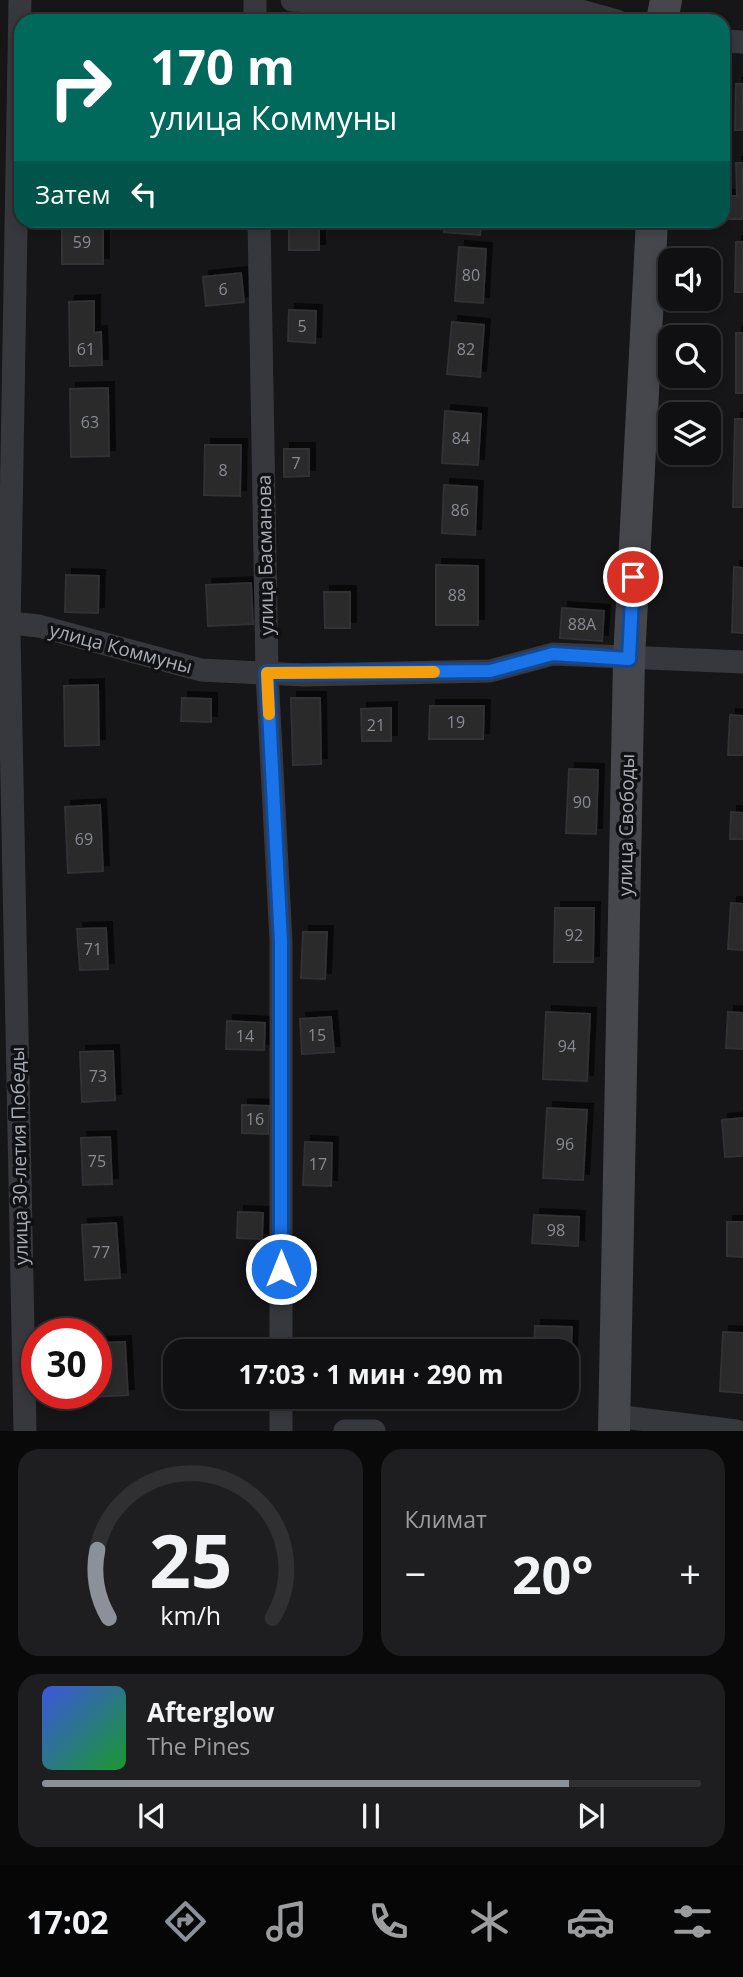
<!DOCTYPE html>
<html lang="ru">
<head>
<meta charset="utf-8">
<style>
  :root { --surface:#101012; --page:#1e1e20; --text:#f1f3f6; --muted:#9c9d9f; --line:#303032; --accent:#8c9099 }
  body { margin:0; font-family:"Open Sans",sans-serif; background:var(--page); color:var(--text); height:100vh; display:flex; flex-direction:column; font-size:26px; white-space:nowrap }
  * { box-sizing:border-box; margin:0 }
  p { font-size:23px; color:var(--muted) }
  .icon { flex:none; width:38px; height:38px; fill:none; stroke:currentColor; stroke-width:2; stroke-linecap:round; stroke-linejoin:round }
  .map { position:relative; height:1431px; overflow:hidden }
  .drawer { display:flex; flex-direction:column; gap:18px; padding:18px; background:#09090a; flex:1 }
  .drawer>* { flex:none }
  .guide { position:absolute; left:14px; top:14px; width:716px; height:214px; border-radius:21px; box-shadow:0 4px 10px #0003,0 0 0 2px var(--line); background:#00695c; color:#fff; overflow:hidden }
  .buttons { position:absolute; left:658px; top:248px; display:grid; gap:14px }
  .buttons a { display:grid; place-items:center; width:63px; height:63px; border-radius:14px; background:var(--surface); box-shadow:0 4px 10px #0003,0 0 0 2px var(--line); font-size:35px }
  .speed { position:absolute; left:21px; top:1318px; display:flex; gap:14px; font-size:35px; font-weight:700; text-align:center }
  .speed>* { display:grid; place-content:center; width:91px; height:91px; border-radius:50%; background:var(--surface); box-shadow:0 4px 10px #0003,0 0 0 2px var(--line); line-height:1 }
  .speed .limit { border:10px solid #d22; background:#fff; color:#111 }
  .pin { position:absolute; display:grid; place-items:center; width:60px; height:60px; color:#fff; margin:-30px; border:4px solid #fff; border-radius:50%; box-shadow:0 2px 7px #0007 }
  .me { position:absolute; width:77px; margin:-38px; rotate:0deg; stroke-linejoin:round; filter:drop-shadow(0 0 5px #0008) }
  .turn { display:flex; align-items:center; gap:24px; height:147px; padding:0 21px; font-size:32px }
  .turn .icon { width:91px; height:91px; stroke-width:2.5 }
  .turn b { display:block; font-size:49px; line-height:60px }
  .then { display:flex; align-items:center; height:66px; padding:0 21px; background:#0003; gap:14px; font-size:26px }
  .big { font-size:52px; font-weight:700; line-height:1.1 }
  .drawer .tile { flex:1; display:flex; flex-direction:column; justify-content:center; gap:10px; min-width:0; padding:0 24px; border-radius:21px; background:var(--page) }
  .drawer .dial { align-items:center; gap:0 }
  .dial svg { height:182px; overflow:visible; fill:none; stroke:var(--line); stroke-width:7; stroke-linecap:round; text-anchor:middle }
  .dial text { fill:var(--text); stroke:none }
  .song { display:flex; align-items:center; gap:21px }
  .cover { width:84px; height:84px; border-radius:10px; background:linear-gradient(135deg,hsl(230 70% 55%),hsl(130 70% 35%)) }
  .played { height:7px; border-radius:4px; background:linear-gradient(90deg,var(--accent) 80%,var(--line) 80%) }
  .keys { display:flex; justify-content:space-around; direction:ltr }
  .heat { display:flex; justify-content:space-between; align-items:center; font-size:38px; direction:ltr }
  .drawer .tiles { flex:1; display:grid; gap:18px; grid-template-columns:1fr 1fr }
  .tile:last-child { grid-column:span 2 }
  .trip { position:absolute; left:163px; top:1339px; width:416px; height:70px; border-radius:21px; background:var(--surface); box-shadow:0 4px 10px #0003,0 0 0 2px var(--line); font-weight:700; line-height:70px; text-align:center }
  .dock { display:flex; height:112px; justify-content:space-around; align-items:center; background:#060607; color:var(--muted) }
  .dock .icon { width:49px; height:49px }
  .dock .selected { color:var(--accent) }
  .dock b { font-size:32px; color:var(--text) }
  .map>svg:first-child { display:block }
  .building { fill:#29292c; stroke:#303034; stroke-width:2; filter:url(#shadow) }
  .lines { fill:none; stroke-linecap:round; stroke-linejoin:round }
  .street { stroke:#37383d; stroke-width:23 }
  .secondary { stroke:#45474d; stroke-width:32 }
  .route-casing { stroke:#114b97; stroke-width:18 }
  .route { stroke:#1a73e8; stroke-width:12 }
  .slow { stroke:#f59e0b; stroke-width:12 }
  .labels { text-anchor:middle; stroke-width:7; stroke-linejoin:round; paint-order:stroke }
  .number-label { font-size:16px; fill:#888b94 }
  .street-label { font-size:19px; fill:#a8adb8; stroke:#111113 }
</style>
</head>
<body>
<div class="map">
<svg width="743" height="1431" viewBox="0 0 743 1431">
  <defs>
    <filter id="shadow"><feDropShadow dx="6" dy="-6" stdDeviation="0" flood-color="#0009"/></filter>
  </defs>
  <rect width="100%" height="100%" fill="#161618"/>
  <g class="building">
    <polygon points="736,84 743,84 743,130 735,130"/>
    <polygon points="736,163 743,163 743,219 725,219 725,196 737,196"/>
    <rect x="62" y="220" width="41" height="44"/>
    <rect x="289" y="220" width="30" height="30"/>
    <polygon points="445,220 482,220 480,235 444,232"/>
    <polygon points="736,242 743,242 743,292 735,292"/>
    <polygon points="459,247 486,249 483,303 455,301"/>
    <polygon points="241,273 244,302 206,306 203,277"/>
    <polygon points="94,301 94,333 101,332 102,365 70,366 69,302"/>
    <polygon points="289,310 316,311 315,343 288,341"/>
    <polygon points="452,322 484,325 480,377 447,374"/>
    <rect x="736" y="333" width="7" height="60"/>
    <polygon points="108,388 109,456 71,457 70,389"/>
    <polygon points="445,411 481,414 478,465 442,463"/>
    <polygon points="735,419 743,419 743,507 733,507"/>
    <polygon points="205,445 241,445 240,496 204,495"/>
    <polygon points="284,449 309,449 309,476 284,477"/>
    <polygon points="444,485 477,487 475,535 442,533"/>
    <polygon points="436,565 478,566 478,625 436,625"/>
    <polygon points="734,567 743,568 743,633 732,632"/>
    <polygon points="66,575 99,576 98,613 65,612"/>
    <polygon points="251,583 253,624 208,626 206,585"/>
    <polygon points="324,592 350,592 350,628 325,628"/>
    <polygon points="562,608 604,611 602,641 560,638"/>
    <polygon points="98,685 99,745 65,746 64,686"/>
    <polygon points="182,698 211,699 211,722 181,721"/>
    <polygon points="291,698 320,698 321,764 293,765"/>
    <polygon points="430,706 484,706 483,739 429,739"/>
    <polygon points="391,708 391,741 362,741 361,709"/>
    <polygon points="730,715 743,716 743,755 728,755"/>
    <polygon points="569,769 598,770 596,834 566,833"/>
    <polygon points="100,805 103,871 68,873 65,807"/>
    <polygon points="731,812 743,813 743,839 730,839"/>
    <polygon points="731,903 743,904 743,950 728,949"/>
    <polygon points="555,908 594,908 593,962 554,962"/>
    <polygon points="106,928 108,969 80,970 77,929"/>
    <polygon points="303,932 327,932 325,979 301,978"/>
    <polygon points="546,1012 590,1014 587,1081 543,1079"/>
    <polygon points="728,1012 743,1013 743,1049 726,1048"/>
    <polygon points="331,1017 334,1052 302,1054 300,1019"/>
    <polygon points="227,1021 265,1023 264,1050 226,1049"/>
    <polygon points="113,1051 115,1100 82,1102 80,1052"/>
    <polygon points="242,1105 269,1106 268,1134 242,1133"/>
    <polygon points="547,1108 587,1110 583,1180 543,1178"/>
    <polygon points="743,1118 743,1156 725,1157 722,1120"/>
    <polygon points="110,1137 112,1184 83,1185 81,1138"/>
    <polygon points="305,1142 332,1143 331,1186 303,1185"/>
    <polygon points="238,1212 263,1213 262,1239 237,1238"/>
    <polygon points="534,1215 579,1217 578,1246 532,1243"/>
    <polygon points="727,1222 743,1222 743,1257 727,1256"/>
    <polygon points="116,1223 120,1278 85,1280 82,1225"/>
    <polygon points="535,1326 572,1327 570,1377 567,1377 567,1351 534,1351"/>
    <polygon points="723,1332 743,1333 743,1393 720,1391"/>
    <polygon points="125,1342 128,1395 88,1397 88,1393 96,1393 96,1343"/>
  </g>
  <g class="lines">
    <g class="street">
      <polyline points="20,0 9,631 25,1431"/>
      <polyline points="255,0 255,21"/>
      <polyline points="292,0 512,10 570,8 617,21"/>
      <polyline points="723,41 743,42"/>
      <polyline points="259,220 267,673 281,941 281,1351"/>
      <polyline points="0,622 39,626 201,670 304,675 490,671 553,654 743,662"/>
      <polyline points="281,1396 281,1431"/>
      <polyline points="615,1416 736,1431"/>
      <polyline points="345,1431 374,1431"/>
    </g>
    <g class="secondary">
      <polyline points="662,21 666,0"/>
      <polyline points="614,1431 629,659 652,220"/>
    </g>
  </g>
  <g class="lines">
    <defs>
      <polyline id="route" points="281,1269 281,942 267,673 490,671 553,654 629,659 633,577"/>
    </defs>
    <use href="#route" class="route-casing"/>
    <use href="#route" class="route"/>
    <polyline class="slow" points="269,714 267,673 434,672"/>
  </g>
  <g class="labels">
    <g class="number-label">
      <text x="82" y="248">59</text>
      <text x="471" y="281">80</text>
      <text x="223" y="295">6</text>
      <text x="302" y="332">5</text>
      <text x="86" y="355">61</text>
      <text x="466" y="355">82</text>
      <text x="90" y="428">63</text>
      <text x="461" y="444">84</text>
      <text x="296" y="469">7</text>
      <text x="223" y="476">8</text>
      <text x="460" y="516">86</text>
      <text x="457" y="601">88</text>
      <text x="582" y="630">88А</text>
      <text x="456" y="728">19</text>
      <text x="376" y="731">21</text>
      <text x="582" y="808">90</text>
      <text x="84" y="845">69</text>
      <text x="574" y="941">92</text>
      <text x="93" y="955">71</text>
      <text x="317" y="1041">15</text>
      <text x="245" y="1042">14</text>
      <text x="567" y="1052">94</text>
      <text x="98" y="1082">73</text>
      <text x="255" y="1125">16</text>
      <text x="565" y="1150">96</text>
      <text x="97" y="1167">75</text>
      <text x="318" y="1170">17</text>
      <text x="556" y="1236">98</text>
      <text x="101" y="1258">77</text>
    </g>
    <g class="street-label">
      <text transform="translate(265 555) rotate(-91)" y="7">улица Басманова</text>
      <text transform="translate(121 648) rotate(15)" y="7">улица Коммуны</text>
      <text transform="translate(626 825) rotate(-89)" y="7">улица Свободы</text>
      <text transform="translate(19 1156) rotate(-91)" y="7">улица 30-летия Победы</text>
    </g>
  </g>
</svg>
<div class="buttons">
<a><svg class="icon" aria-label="sound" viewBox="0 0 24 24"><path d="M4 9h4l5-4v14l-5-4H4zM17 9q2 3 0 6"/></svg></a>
<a><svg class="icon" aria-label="search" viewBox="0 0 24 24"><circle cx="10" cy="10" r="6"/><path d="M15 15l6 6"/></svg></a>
<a><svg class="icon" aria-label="layers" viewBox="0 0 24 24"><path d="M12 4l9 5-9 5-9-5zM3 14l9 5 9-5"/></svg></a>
</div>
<div class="speed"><div class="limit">30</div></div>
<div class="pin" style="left:633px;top:577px;background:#d93025"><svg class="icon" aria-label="arrive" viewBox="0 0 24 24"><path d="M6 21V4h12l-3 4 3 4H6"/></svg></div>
<svg class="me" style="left:281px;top:1269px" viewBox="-20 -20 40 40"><circle r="17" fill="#1a73e8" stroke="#fff" stroke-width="3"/><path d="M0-11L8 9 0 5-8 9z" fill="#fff"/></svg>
<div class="trip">17:03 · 1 мин · 290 m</div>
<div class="guide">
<div class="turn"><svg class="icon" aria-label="right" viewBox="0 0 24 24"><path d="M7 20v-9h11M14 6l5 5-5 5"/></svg><div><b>170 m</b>улица Коммуны</div></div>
<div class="then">Затем<svg class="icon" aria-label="left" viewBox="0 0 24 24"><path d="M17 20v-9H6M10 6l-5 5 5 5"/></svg></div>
</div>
</div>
<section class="drawer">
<div class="tiles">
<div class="tile dial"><svg viewBox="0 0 100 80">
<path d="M14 69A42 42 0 1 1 86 69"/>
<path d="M14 69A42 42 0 0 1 9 39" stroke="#8c9099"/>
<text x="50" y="56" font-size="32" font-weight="700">25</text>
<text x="50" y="72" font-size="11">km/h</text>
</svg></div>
<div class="tile"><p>Климат</p>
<div class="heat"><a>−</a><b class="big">20°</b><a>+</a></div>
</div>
<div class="tile">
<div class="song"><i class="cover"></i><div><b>Afterglow</b><p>The Pines</p></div></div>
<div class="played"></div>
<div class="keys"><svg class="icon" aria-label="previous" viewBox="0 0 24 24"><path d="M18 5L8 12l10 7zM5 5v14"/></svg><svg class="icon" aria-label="pause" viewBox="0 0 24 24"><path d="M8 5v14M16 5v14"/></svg><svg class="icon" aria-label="next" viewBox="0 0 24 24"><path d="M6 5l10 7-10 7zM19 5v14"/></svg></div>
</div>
</div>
</section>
<nav class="dock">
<b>17:02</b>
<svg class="icon selected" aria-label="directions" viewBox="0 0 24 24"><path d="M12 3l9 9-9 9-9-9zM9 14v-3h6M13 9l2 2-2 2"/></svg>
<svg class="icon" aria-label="music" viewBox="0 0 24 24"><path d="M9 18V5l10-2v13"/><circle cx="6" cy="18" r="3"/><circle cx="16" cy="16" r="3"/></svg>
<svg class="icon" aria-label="phone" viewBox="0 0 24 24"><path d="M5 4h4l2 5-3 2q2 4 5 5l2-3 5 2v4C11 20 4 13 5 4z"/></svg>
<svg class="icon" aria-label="climate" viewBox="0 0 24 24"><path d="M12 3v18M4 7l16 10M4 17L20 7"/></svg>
<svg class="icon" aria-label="car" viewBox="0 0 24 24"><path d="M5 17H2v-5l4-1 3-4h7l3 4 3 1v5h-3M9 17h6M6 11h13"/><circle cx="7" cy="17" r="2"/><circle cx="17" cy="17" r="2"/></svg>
<svg class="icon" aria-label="filters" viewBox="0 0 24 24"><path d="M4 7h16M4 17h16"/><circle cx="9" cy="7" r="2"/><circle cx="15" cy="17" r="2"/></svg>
</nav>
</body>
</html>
